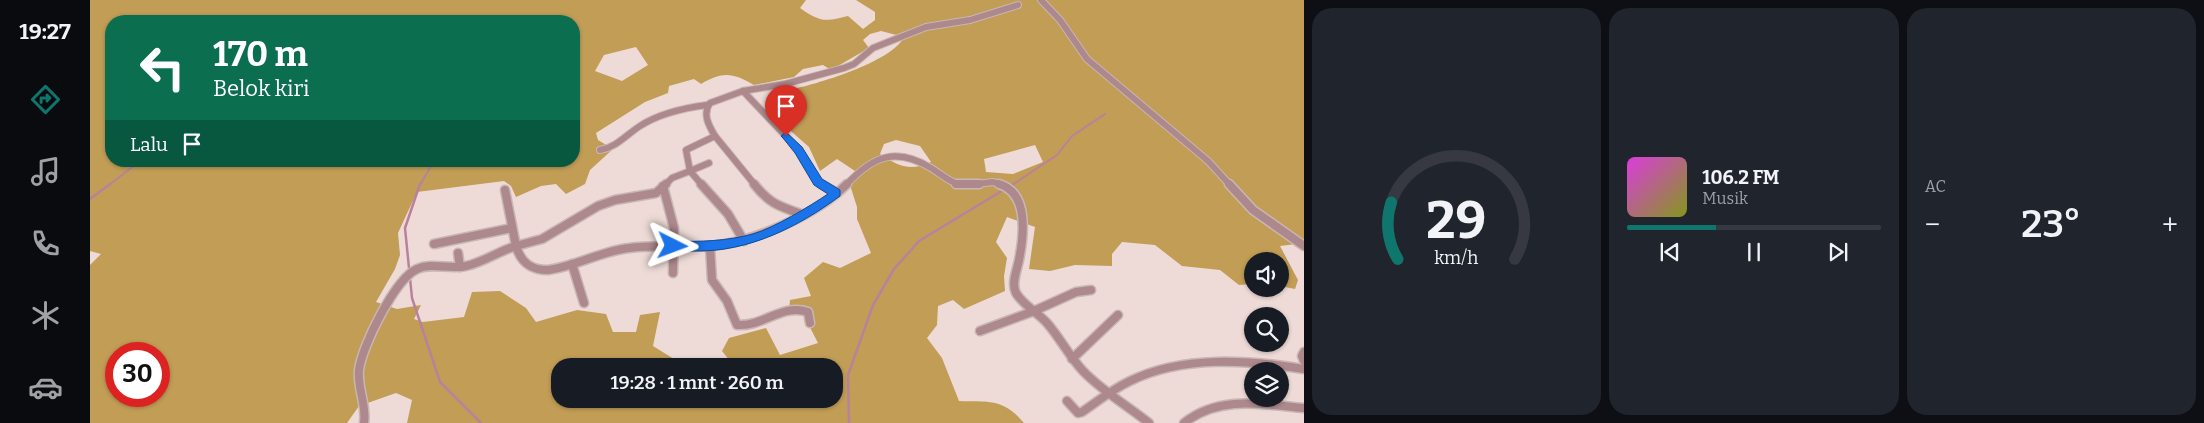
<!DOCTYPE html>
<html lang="id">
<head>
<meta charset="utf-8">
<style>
  :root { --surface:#171b24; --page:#20242c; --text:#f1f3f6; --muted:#9ea1a6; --line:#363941; --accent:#0f766e }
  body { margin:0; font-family:Bitter,serif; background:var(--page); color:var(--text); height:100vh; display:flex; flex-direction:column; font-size:19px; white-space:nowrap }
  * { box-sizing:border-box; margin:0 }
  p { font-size:16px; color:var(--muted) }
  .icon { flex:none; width:28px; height:28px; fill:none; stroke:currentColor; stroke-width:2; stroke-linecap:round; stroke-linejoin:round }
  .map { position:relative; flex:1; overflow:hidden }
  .drawer { display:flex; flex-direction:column; gap:8px; padding:8px; background:#0d0f14; width:900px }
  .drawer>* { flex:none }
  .guide { position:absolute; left:15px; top:15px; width:475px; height:152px; border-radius:20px; box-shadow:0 1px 4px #0004; background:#0b6e4f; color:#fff; overflow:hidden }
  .tools { position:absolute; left:1154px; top:252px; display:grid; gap:10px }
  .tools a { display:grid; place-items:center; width:45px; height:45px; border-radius:50%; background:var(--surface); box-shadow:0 1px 4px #0004; font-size:25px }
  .speed { position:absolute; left:15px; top:342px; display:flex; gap:10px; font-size:25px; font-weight:700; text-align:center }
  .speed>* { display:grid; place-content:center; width:65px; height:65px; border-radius:50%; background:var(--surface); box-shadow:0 1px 4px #0004; line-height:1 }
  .speed .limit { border:8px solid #d22; background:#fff; color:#111 }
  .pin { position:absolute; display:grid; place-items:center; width:42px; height:42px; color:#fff; margin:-51px -21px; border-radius:50% 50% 50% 0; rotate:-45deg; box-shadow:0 0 5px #0007 }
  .pin .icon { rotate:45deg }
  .me { position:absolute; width:55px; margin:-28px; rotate:93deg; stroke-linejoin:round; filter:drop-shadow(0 0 4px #0008) }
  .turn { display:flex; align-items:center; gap:18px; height:105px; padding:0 25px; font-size:22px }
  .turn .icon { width:65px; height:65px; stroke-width:2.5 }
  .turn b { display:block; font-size:35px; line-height:42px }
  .then { display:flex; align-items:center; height:48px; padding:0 25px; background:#0003; gap:10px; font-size:19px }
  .big { font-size:38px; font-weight:600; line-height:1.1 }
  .drawer .widget { flex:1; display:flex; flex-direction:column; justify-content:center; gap:8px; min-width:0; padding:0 18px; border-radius:20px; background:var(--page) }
  .drawer .dial { align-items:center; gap:0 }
  .dial svg { height:130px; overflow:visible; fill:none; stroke:var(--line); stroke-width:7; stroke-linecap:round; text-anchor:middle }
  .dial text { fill:var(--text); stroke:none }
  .song { display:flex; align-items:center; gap:15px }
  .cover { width:60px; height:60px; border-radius:8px; background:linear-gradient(135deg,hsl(300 70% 55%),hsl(70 70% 35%)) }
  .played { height:5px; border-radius:2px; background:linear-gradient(90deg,var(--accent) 35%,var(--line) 35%) }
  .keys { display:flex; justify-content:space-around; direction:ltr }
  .heat { display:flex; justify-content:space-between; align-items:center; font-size:28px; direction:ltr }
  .drawer .tiles { flex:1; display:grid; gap:8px; grid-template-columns:repeat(3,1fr) }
  .trip { position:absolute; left:461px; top:358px; width:292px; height:50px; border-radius:20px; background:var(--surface); box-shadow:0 1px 4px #0004; font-weight:600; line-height:50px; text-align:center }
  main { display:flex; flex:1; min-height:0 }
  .dock { display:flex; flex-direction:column; width:90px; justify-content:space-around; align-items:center; background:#090b0e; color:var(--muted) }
  .dock .icon { width:35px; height:35px }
  .dock .on { color:var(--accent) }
  .dock b { font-size:22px; color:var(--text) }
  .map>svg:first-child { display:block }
  .forest { fill:#c29d56; fill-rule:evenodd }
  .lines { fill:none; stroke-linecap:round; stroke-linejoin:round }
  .stream-far1 { stroke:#b8829c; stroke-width:2 }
  .stream { stroke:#b8829c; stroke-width:2.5 }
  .street-far1-casing { stroke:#c8b7b4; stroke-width:8 }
  .street-casing { stroke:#c8b7b4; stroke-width:11 }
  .street-far1 { stroke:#ad888c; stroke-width:6 }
  .street { stroke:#ad888c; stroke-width:8 }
  .route { fill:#1a73e8; stroke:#114b97 }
</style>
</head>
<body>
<main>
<nav class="dock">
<b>19:27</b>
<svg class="icon on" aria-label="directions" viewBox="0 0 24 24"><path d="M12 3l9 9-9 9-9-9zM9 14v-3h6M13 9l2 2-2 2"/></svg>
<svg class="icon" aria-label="music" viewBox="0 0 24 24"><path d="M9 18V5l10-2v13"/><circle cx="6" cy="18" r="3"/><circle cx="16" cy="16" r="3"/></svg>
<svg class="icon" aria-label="phone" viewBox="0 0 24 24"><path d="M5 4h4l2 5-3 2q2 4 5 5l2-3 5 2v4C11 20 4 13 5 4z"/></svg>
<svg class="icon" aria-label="climate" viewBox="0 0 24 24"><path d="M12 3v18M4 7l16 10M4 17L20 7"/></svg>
<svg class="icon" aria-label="car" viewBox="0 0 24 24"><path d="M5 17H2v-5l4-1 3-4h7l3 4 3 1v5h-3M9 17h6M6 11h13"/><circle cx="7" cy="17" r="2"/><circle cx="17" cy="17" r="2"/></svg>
</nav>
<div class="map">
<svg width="1214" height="423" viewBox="0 0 1214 423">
  <rect width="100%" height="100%" fill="#eedbd7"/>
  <path class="forest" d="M0,0H716L710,8C730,22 735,22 758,16L773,29L785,20V12L766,0H1214V243L1190,246L1208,280L1205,289L1190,286V261H1162V284L1149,285L1130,270L1092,266L1065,245L1032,242L1022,254V266L985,265L960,271L939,269L945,227L917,217L906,242L917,258L914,276L915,291L874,309L863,300L848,306L847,325L837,338L852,358L869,401C899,402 913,398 934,423H317L322,400L306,393L269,406L257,423H0V265L11,254L0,251ZM21,21H484V161H21ZM791,31L814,37C802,62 725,85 698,90L716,113L694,125L719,147L730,171L747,159L768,173L760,185L767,207V219L781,253L750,268L733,262L714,278L721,296L700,300L699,311L711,310L728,343L690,355L676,328L639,338L632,351L644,366H745V399H470V366H615L612,360L592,364L563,346L570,312L550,315L546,332H523L516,314L487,310L446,322L436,308L410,291L382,292L374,317L333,322L324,319L331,305L307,309L286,302L305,269L310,255L308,233L327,192L414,181L421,186L426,197L451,186L466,184L476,194L495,184L500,170L523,149L508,140L506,133L555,102L578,93L579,86L604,79L611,84C633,71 643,73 664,85L704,77L713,69L733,65L741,70L779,48L773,40L780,34ZM546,47L558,65L532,81L505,71L514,55ZM806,140L830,146L841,162C820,172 808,166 790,154L794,144ZM945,145L953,162L923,174L896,172L894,159ZM26,354H69V396H26Z"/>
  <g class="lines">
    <g class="stream-far1">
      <polyline points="19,185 50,161"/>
      <polyline points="330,185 344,161"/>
      <polyline points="922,185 967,155 982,136 1015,114"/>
    </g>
    <g class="stream">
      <polyline points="330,184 315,228 322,298 350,382 391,423"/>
      <polyline points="920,186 924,184"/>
      <polyline points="0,199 20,184"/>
      <polyline points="759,423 758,375 783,305 804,269 829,241 915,189"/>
    </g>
    <defs>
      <g id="street-far1">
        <polyline points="951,0 970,20 997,59 1118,161 1140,185"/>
        <polyline points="653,91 709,150 728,182 733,185"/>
        <polyline points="625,136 665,185"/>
        <path d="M510,150C527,147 536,135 550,126C570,113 594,108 617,105"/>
        <path d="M575,185L582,178L600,171L596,150L625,136C619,126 612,114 620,103L653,91L695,84L754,68L764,64L783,48L836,27L880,20L928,5"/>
        <polyline points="612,185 600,171 619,163"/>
        <path d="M756,185C782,157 805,146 841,168C851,174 860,183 871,185"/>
        <polyline points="879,185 903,182 913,185"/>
      </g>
      <g id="street">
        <polyline points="611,184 638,214 654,241"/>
        <path d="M664,184C679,203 688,206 711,214"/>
        <polyline points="731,184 747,193"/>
        <polyline points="866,184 889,184"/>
        <path d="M909,184C939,193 934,235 929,260C927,270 921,284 926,293C933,305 948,313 957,323C970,338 979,356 993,371C1012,391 1038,406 1059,423"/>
        <polyline points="1139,184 1163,210 1214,246"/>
        <polyline points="573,186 584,228 583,273"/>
        <polyline points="415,190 426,246 452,239 508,206 525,200 566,193 576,184"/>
        <polyline points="344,244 422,228"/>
        <path d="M620,247L622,280L637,301L647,325C673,327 692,303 718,312L720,323"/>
        <polyline points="368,253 370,267"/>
        <polyline points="482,264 494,303"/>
        <polyline points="890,331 944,311 986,292 1001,290"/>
        <polyline points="1214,352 1212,356 1214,361"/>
        <polyline points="982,359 1028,315"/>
        <path d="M977,401L988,413L992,412C1008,401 1023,389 1040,381C1093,355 1158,360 1214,369"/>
        <path d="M274,423C277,405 267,388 269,370C272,346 305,279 327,269C342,262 360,270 376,266C394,262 409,251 426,246C431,263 441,270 458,270C486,266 512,251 539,248C566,244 593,248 620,246C663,243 727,214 757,184"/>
        <path d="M1094,423C1129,395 1172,404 1213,408"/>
      </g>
    </defs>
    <use href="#street-far1" class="street-far1-casing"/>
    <use href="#street" class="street-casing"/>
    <use href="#street-far1" class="street-far1"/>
    <use href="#street" class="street"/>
  </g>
  <path class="route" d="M696,132L712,147L732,179L750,190V196C708,227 659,252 605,251C597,251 587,252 579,250V243L583,241C610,242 637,241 663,234C684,228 720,206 738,194L724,185L705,153L693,138L691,136Z"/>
</svg>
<div class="tools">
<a><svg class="icon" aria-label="sound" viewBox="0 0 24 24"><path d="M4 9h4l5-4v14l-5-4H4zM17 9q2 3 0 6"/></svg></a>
<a><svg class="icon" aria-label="search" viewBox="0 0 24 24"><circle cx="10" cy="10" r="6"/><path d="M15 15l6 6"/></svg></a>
<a><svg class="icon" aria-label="layers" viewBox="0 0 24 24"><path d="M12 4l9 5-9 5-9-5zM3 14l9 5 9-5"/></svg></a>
</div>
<div class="speed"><div class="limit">30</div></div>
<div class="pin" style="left:696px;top:136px;background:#d93025"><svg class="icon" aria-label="arrive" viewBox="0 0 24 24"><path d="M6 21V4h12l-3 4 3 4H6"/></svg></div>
<svg class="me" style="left:583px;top:246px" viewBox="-20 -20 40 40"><path d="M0-17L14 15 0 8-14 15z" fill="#1a73e8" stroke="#fff" stroke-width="4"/></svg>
<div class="trip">19:28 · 1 mnt · 260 m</div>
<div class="guide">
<div class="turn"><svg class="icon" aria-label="left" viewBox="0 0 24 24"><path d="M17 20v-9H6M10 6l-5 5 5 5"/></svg><div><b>170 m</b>Belok kiri</div></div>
<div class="then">Lalu<svg class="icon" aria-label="arrive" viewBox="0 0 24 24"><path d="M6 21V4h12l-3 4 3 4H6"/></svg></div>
</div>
</div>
<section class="drawer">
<div class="tiles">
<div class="widget dial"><svg viewBox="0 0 100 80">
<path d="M14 69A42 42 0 1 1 86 69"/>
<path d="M14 69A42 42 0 0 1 10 34" stroke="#0f766e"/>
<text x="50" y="56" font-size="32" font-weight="700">29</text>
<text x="50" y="72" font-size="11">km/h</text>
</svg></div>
<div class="widget">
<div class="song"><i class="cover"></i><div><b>106.2 FM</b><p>Musik</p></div></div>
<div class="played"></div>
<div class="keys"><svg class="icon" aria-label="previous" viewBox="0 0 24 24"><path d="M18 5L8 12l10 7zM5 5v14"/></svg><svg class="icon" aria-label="pause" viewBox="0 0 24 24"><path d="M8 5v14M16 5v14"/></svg><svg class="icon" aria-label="next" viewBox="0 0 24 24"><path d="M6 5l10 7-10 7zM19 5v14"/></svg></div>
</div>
<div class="widget"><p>AC</p>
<div class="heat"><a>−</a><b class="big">23°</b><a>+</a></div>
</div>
</div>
</section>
</main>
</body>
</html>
